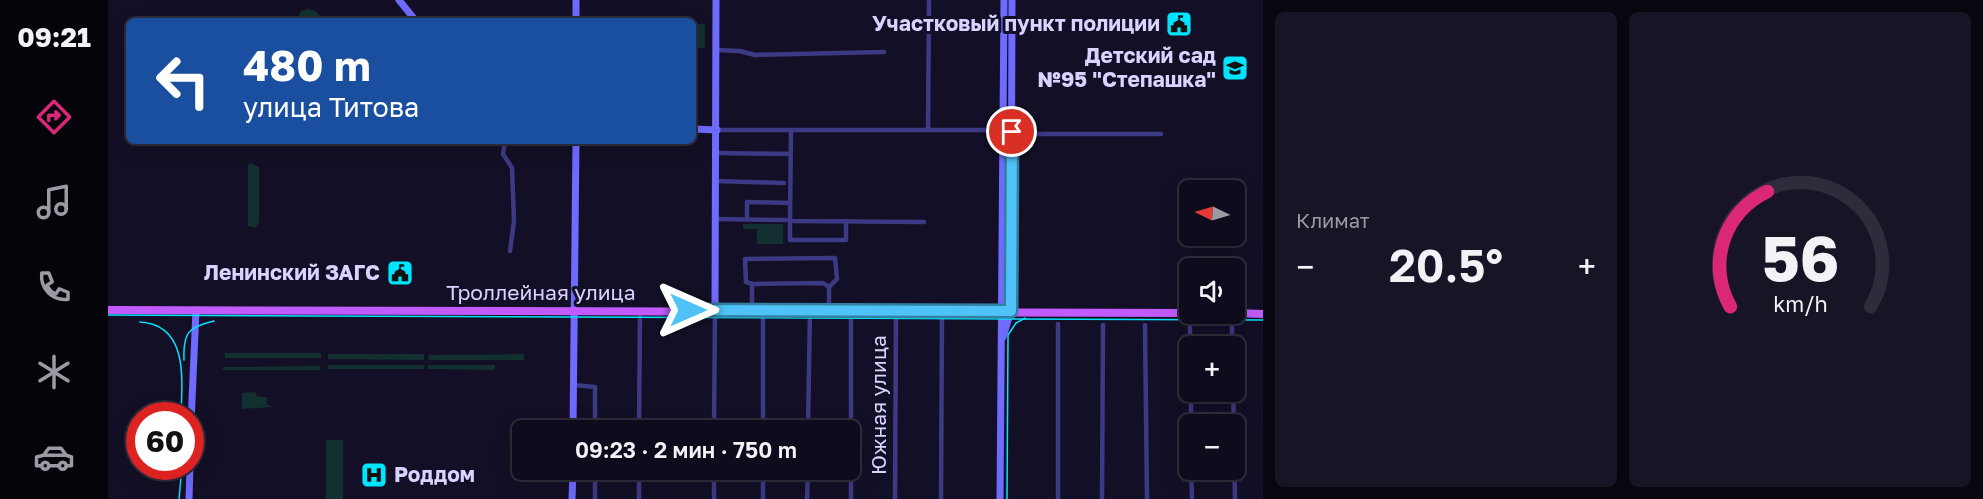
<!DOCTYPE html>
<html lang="ru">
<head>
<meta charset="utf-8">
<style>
  :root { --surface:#0e0b1c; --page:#171425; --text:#f1f3f6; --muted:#9b9ba3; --line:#2e2b3b; --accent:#db2777 }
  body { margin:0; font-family:"Golos Text",sans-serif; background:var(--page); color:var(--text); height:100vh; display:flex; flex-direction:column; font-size:22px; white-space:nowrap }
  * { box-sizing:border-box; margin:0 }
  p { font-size:20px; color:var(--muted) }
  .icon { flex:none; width:33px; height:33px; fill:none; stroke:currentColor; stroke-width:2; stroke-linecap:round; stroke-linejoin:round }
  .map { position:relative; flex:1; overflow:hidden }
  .panel { display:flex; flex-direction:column; gap:12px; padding:12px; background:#08060f; width:720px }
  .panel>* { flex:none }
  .guide { position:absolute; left:18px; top:18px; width:570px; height:126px; border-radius:9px; box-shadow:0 6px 24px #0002,0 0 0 2px var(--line); background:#1a4fa0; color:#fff; overflow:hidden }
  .needle { width:39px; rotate:275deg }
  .tools { position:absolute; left:1071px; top:180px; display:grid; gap:12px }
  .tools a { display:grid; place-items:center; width:66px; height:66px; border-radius:9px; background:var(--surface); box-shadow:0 6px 24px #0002,0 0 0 2px var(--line); font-size:30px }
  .speed { position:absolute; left:18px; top:402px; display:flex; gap:12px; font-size:30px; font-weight:700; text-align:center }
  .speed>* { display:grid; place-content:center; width:78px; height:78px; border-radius:50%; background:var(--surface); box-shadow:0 6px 24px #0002,0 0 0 2px var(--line); line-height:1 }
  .speed .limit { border:9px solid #d22; background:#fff; color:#111 }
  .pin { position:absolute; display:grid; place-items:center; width:51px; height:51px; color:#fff; margin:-26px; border:3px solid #fff; border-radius:50%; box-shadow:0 2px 6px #0007 }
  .me { position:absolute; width:66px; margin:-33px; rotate:90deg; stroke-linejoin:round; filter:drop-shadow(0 0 4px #0008) }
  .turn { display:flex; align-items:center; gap:21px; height:126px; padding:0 18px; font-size:27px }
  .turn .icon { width:78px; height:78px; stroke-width:2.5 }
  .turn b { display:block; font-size:42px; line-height:51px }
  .big { font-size:45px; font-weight:600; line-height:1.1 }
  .panel .card { flex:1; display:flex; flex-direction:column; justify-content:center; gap:9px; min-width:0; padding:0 21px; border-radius:9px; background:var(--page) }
  .panel .dial { align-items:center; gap:0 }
  .dial svg { height:156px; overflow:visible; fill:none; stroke:var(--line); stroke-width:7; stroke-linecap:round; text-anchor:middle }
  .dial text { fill:var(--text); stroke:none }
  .heat { display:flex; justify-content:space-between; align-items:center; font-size:33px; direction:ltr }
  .panel .tiles { flex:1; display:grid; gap:12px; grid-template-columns:repeat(2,1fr) }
  .trip { position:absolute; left:404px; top:420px; width:348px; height:60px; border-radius:9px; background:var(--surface); box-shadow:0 6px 24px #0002,0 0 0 2px var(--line); font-weight:600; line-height:60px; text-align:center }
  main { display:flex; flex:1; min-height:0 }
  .menu { display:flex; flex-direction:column; width:108px; justify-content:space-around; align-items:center; background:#06040b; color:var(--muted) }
  .menu .icon { width:42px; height:42px }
  .menu .current { color:var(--accent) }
  .menu b { font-size:27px; color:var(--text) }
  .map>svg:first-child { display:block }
  .green { fill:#12302f }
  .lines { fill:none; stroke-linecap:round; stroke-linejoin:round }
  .street { stroke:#3d3a85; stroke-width:4.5 }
  .secondary { stroke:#6f6bff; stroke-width:7 }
  .primary { stroke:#c25bff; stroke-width:8 }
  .tram { stroke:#00e5ff; stroke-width:1.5 }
  .route-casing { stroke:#337fa1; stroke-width:15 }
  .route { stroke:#4fc3f7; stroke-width:10 }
  .labels { text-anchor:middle; stroke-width:6; stroke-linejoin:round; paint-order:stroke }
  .poi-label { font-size:21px; font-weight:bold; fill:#d9d4ff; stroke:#130f26; text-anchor:end }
  .street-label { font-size:21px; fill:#d9d4ff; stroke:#130f26 }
</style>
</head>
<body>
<main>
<nav class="menu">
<b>09:21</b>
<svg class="icon current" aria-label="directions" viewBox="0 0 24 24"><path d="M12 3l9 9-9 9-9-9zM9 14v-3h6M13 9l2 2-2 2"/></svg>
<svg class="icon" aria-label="music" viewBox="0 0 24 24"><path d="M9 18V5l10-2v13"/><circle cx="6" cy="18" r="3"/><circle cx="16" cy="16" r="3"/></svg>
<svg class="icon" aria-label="phone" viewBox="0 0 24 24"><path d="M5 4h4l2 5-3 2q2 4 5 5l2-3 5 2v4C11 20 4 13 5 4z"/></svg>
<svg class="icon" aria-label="climate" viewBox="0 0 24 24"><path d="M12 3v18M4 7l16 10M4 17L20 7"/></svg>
<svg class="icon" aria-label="car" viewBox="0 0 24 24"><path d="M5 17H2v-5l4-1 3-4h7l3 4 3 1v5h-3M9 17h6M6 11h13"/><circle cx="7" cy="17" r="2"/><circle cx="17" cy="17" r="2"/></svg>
</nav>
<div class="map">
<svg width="1155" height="499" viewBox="0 0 1155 499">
  <rect width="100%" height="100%" fill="#130f26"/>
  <g class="green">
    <polygon points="201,9 209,12 216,21 188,21 193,11"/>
    <rect x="585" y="24" width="12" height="24"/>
    <polygon points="147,141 213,141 215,143 212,146 180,146 180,142 155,142 152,146 145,145"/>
    <polygon points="142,163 151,167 151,222 147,228 140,226 140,165"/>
    <polygon points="635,224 675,224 675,244 649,244 649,229 635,229"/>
    <rect x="117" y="353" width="96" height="5"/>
    <polygon points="220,354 316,354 316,360 220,359"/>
    <polygon points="416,354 416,360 320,360 321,355"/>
    <rect x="220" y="365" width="96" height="4"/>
    <polygon points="320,365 387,365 387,370 320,369"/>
    <polygon points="212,366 212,370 115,370 115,367"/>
    <polygon points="148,392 149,397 159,397 159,404 145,405 160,404 164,407 134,409 134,393"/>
    <rect x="218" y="440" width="17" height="59"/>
  </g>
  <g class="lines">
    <g class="street">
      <polyline points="609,50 632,51 647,55 776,52"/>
      <polyline points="609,130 886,130 914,134 1053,134"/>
      <polyline points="683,130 682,221 816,222"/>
      <polyline points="820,130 821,0"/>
      <polyline points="397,141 395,154 404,168 406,221 402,251"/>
      <polyline points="608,153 683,154"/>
      <polyline points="608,181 676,183"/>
      <polyline points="608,219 678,220"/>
      <polyline points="639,219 639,202 682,203"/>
      <polyline points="682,221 682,240 738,240 738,221"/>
      <polyline points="644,284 638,282 637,259 727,258 729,279 721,287"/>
      <polyline points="644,310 644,284 715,283 721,287 721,310"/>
      <polyline points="1082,314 1082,346"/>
      <polyline points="950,324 950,499"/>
      <polyline points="1124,324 1124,346"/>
      <polyline points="1037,325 1039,499"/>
      <polyline points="466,385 487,387 487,430"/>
      <polyline points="1083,392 1083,424"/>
      <polyline points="1125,392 1126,424"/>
      <polyline points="531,430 532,310"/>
      <polyline points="606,430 607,310"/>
      <polyline points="655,430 655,310"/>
      <polyline points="700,430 702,310"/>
      <polyline points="1126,444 1127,499"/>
      <polyline points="487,470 487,499"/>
      <polyline points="1083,470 1084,499"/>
      <polyline points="531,499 531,470"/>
      <polyline points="606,499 606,470"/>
      <polyline points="655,499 655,470"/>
      <polyline points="699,499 700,470"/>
      <polyline points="743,499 743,311"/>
      <polyline points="787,499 788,310"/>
      <polyline points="833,499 834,313"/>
      <polyline points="994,499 995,325"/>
    </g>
    <g class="secondary">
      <polyline points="291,0 308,21"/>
      <polyline points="468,21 468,0"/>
      <polyline points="585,129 609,130"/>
      <polyline points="607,310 608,0"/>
      <polyline points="895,337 903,311 904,0"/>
      <polyline points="465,430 468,141"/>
      <polyline points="82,445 88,310"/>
      <polyline points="81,499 82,466"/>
      <polyline points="464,499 465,470"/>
      <polyline points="892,499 896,0"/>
    </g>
    <g class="primary">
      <polyline points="0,310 1082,313"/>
      <polyline points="1126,313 1155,314"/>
    </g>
    <g class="tram">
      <polyline points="0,315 1155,320"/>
      <path d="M32,322C81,325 74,380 73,416"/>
      <path d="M76,360C75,333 80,327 106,321"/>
      <polyline points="71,499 74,466"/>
      <polyline points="899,499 900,335 908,323 917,318"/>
    </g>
  </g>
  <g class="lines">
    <defs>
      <polyline id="route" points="580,310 903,311 904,132"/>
    </defs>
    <use href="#route" class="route-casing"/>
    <use href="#route" class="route"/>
  </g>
  <defs>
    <symbol id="civic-square" viewBox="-11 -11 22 22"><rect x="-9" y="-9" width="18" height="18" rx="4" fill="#00e5ff" stroke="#130f26"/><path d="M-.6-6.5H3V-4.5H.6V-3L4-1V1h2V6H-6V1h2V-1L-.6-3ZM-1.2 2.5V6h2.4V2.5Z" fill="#111"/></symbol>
    <symbol id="school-square" viewBox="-11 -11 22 22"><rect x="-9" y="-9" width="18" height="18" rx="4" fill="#00e5ff" stroke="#130f26"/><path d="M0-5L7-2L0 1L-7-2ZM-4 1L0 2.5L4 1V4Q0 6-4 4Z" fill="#111"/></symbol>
    <symbol id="hospital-square" viewBox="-11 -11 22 22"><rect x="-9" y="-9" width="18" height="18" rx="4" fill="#00e5ff" stroke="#130f26"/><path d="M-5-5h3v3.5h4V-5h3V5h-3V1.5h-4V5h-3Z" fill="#111"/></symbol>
  </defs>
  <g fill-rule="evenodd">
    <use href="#civic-square" x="1056" y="9" width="30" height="30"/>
    <use href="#school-square" x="1112" y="53" width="30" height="30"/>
    <use href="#civic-square" x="277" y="258" width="30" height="30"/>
    <use href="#hospital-square" x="251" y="460" width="30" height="30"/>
  </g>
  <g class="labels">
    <g class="poi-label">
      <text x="1052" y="31">Участковый пункт полиции</text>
      <text x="1108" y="63">Детский сад<tspan x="1108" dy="24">№95 "Степашка"</tspan></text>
      <text x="272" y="280">Ленинский ЗАГС</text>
      <text x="286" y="482" text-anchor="start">Роддом</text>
    </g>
    <g class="street-label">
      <text x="433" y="300">Троллейная улица</text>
      <text transform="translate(771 405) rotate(-90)" y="7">Южная улица</text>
    </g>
  </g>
</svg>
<div class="tools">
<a><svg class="needle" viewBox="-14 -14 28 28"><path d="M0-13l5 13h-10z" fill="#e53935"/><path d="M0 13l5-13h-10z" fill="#9b9ba3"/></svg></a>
<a><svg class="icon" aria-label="sound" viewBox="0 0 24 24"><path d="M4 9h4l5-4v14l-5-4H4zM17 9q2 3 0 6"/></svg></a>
<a>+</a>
<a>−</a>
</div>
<div class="speed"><div class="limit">60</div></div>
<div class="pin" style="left:904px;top:132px;background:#d93025"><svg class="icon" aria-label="arrive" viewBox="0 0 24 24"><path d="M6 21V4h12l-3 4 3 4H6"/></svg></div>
<svg class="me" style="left:580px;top:310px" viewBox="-20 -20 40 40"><path d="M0-17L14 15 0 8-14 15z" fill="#4fc3f7" stroke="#fff" stroke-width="4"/></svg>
<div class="trip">09:23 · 2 мин · 750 m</div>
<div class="guide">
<div class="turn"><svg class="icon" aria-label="left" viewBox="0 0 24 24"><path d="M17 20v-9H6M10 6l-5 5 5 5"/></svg><div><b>480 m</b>улица Титова</div></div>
</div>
</div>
<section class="panel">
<div class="tiles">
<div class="card"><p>Климат</p>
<div class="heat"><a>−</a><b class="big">20.5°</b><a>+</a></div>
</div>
<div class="card dial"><svg viewBox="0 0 100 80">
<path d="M14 69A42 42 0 1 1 86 69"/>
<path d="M14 69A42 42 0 0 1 33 10" stroke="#db2777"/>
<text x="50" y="56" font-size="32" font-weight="700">56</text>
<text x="50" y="72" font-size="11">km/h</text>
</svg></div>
</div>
</section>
</main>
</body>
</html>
